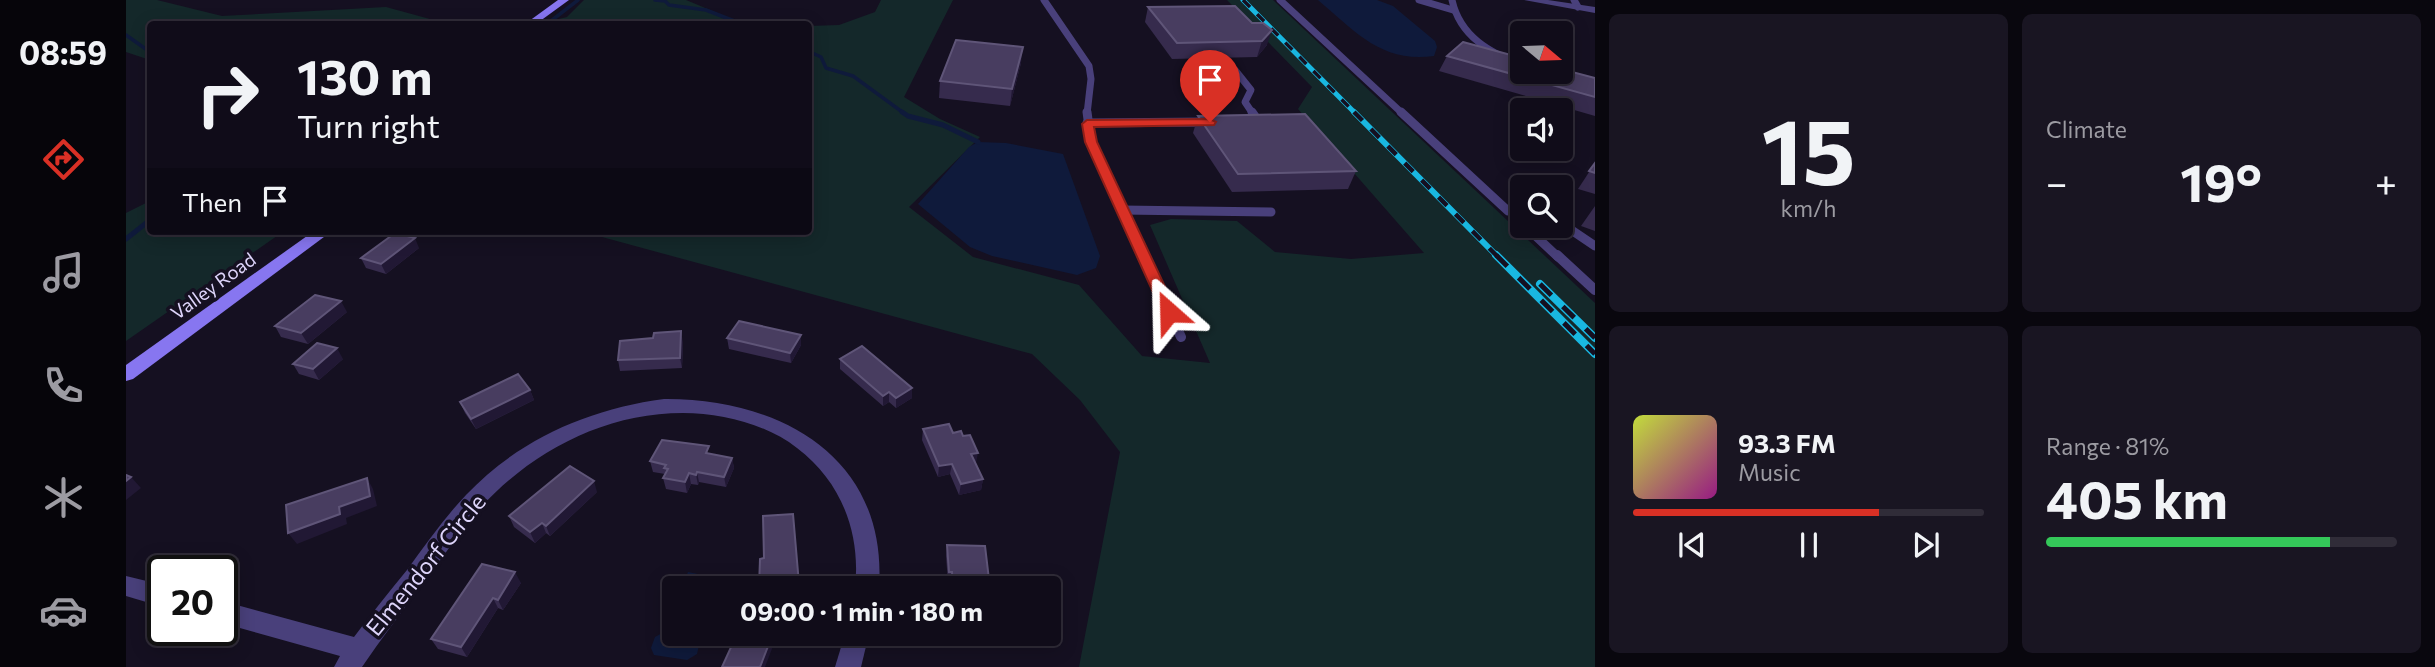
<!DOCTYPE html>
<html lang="en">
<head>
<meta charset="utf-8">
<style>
  :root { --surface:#100c19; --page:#191522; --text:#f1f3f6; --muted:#9c9ba2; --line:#302c38; --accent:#d93025 }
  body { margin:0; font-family:Commissioner,sans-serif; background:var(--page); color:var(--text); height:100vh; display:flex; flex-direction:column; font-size:26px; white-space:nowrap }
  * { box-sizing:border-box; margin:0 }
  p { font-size:23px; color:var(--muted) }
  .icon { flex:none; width:38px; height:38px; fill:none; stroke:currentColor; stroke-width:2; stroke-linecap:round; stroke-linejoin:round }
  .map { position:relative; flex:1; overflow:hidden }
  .drawer { display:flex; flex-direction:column; gap:14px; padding:14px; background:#09070e; width:840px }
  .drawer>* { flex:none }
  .banner { position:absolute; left:21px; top:21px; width:665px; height:214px; border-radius:7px; box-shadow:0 4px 18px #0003,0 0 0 2px var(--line); background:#100c19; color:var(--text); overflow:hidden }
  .needle { width:46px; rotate:109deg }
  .fabs { position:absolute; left:1384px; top:21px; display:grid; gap:14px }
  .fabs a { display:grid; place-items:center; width:63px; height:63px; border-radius:7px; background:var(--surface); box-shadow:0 4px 18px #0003,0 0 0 2px var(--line); font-size:35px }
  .speed { position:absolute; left:21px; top:555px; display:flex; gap:14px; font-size:35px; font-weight:700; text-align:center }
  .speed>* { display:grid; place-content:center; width:91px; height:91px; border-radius:50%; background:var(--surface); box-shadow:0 4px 18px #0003,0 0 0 2px var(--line); line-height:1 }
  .speed .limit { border:4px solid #111; border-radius:10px; background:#fff; color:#111 }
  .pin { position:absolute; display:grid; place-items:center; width:60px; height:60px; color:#fff; margin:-72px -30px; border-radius:50% 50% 50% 0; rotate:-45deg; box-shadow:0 0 7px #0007 }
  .pin .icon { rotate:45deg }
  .me { position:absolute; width:77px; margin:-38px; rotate:335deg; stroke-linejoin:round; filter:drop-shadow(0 0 5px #0008) }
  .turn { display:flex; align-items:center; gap:24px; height:147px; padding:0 35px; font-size:32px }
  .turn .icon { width:91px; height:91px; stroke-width:2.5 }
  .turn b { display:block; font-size:49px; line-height:60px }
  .then { display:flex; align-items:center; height:66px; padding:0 35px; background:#0003; gap:14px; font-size:26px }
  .big { font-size:52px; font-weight:700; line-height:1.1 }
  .drawer .widget { flex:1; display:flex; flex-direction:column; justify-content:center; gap:10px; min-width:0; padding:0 24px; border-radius:10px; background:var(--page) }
  .drawer .dial { align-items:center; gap:0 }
  .dial b { font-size:91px; line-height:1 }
  .song { display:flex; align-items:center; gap:21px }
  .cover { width:84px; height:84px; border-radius:10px; background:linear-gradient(135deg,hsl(70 70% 55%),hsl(310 70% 35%)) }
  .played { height:7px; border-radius:4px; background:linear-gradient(90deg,var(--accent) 70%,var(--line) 70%) }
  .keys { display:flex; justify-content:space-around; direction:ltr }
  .heat { display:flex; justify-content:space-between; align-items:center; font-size:38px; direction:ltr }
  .charge { height:10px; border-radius:5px; background:linear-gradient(90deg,#34c759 81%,var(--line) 0) }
  .drawer .tiles { flex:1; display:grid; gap:14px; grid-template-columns:repeat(2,1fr) }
  .trip { position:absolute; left:536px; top:576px; width:399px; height:70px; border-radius:7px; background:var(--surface); box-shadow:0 4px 18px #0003,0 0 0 2px var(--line); font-weight:700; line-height:70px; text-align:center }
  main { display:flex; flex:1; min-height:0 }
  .tab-bar { display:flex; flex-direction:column; width:126px; justify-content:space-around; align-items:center; background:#06050a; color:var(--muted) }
  .tab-bar .icon { width:49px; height:49px }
  .tab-bar .active { color:var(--accent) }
  .tab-bar b { font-size:32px; color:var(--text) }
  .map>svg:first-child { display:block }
  .green { fill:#14282a }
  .water { fill:#0f1a3b }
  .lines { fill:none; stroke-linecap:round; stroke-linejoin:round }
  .stream-far1 { stroke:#0f1a3b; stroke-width:3.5 }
  .stream { stroke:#0f1a3b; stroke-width:5 }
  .lane-far2 { stroke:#49407b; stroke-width:7 }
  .lane-far1 { stroke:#49407b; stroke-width:9 }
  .lane { stroke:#49407b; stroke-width:10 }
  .street { fill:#49407b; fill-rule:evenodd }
  .secondary { fill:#8776f0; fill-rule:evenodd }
  .rail-far2-casing { stroke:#19b7e1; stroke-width:5 }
  .rail-far1-casing { stroke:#19b7e1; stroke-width:6 }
  .rail-casing { stroke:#19b7e1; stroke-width:8 }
  .rail-far2 { stroke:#151021; stroke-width:3.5; stroke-dasharray:10; stroke-linecap:butt }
  .rail-far1 { stroke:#151021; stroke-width:4.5; stroke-dasharray:12; stroke-linecap:butt }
  .rail { stroke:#151021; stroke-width:5; stroke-dasharray:16; stroke-linecap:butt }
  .wall { fill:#362b4d }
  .shaded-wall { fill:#211834 }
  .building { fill:#483d60; stroke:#5f5578; stroke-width:2 }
  .route { fill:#d93025; stroke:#8d1f18; stroke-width:2 }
  .labels { text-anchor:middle; stroke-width:7; stroke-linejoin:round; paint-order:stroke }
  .street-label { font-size:19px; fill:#ddd4fa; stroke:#151021 }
  .near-street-label { font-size:23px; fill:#ddd4fa; stroke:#151021 }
</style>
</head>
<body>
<main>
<nav class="tab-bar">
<b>08:59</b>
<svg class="icon active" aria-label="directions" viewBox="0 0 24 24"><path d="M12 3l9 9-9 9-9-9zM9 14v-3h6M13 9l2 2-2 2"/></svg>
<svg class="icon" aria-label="music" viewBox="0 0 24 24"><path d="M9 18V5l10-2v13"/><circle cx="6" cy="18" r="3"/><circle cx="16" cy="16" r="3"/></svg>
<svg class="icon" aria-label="phone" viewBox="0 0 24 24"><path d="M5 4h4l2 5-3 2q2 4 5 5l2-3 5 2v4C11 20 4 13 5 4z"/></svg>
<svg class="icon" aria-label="climate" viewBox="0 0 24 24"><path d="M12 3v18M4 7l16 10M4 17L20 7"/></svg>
<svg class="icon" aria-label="car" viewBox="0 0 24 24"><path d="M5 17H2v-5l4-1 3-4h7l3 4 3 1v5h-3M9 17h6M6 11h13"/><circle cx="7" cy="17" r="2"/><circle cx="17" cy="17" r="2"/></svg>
</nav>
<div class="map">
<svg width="1469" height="667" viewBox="0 0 1469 667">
  <rect width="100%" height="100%" fill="#151021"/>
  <g class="green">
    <polygon points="0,0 31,0 96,16 260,7 322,24 24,24 24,60 0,52"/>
    <polygon points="458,0 560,0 618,24 412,24 441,17"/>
    <polygon points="755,0 827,0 778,97 814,119 854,137 783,207 847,257 953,285 1016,356 1084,363 1024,225 1045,219 1111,221 1149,252 1225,259 1298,253 1172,109 1186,87 1101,0 1147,0 1469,303 1469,667 953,667 994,452 954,400 906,354 454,231 682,231 683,26 713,25 749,12"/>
    <polygon points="24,201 24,231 158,231 0,341 0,213"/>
  </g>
  <g class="water">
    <path d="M1192,0H1251L1267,6L1309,41L1311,47L1308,56C1255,63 1230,32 1192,0Z"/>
    <polygon points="852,142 880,143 937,154 974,256 970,268 951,275 866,256 844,247 792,204 843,147"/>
    <polygon points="562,572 601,580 598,588 556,587"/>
    <polygon points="538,632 567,637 573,645 571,654 561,660 528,655 525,648 529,637"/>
  </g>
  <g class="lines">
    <g class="stream-far1">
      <polyline points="529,0 539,1 543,5 580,10 616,24"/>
      <polyline points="421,24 452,0"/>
      <polyline points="0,35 24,52"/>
      <polyline points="682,51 695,57 700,68 727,76 779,114"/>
    </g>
    <g class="stream">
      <polyline points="776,112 782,116 817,125 852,142"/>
      <polyline points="0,239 24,220"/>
    </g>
    <g class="lane-far2">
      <polyline points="918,0 963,66 965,79 961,114"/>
      <polyline points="1154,0 1277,114"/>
      <polyline points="1293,0 1327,10"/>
      <path d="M1326,0C1334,37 1364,52 1396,66"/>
      <polyline points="1448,0 1452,7"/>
      <polyline points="1109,70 1125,90 1119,102 1127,114"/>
    </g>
    <g class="lane-far1">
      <polyline points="961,112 965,142 1018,257"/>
      <polyline points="1126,112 1133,122 1129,122"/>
      <polyline points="1275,112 1382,211 1396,211"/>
      <polyline points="961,123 1081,122"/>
      <polyline points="996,210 1145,212"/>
      <polyline points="1435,223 1469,246"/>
      <polyline points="1399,226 1432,257"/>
    </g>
    <g class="lane">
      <polyline points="1017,255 1055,337"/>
      <polyline points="1431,255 1469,290"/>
    </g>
    <g class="street">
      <polygon points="1398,0 1422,0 1469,7 1469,13"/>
      <path d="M538,399C654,398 762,457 753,588H729C735,534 716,482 671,448C640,424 596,413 557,413C480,413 408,450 356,506C334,531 316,559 295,586C275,613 255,639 236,667H208L214,656L96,623V601L228,637C245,614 263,592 281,570C300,544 318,518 340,495C393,439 463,409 538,399Z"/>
      <polygon points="0,576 37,585 37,607 0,596"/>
      <polygon points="719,634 743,634 735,667 709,667"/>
    </g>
    <g class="secondary">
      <polygon points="432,0 443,0 410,24 399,24"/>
      <polygon points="188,231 206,231 7,379 0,381 0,365"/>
    </g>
    <defs>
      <polyline id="rail-far2" points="1117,0 1230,114"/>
      <polyline id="rail-far1" points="1228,112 1372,257"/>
      <g id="rail">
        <polyline points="1370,255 1469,354"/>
        <polyline points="1414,284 1469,338"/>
      </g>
    </defs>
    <use href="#rail-far2" class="rail-far2-casing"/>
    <use href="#rail-far1" class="rail-far1-casing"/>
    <use href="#rail" class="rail-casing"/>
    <use href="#rail-far2" class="rail-far2"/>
    <use href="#rail-far1" class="rail-far1"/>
    <use href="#rail" class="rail"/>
  </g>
  <g class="wall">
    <polygon points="1109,6 1141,45 1131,57 1046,59 1019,22 1022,7"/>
    <polygon points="1321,56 1469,78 1469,116 1313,71"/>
    <polygon points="895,63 884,106 813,98 814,81"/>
    <polygon points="1072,116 1230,171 1222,189 1106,192 1067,133"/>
    <polygon points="1469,163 1469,194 1452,189"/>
    <polygon points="1469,206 1469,231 1455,226"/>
    <polygon points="293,248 260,274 240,268 235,258"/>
    <polygon points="221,312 182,344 155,337 149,326"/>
    <polygon points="527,338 557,342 556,368 494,371 492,360"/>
    <polygon points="601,338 675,345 665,363 603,349"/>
    <polygon points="217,359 193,380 173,374 167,364"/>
    <polygon points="714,359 786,398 770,408 763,402 757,406 714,369"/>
    <polygon points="404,390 408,400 350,429 339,413 334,402"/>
    <polygon points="797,429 827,433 850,463 849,464 857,479 855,490 833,495 824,474 812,477 796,440"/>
    <polygon points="585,454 606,458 608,468 600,487 573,482 572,485 565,484 561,493 540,489 537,478 539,474 527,472 524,461"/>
    <polygon points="471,492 424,536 420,533 409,543 388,527 383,516"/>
    <polygon points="667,514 673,588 633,588 634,559 638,558"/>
    <polygon points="821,545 864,588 825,588 825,583 822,583 820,556"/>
    <polygon points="356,564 395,583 377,610 372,608 341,657 312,649 305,639"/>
  </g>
  <g class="shaded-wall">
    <polygon points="1146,30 1141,45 1131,57 1136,41"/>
    <polygon points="897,47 895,63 884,106 886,89"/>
    <polygon points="289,238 293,248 260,274 255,264"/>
    <polygon points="215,301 221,312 182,344 175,333"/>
    <polygon points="555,331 557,342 556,368 554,358"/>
    <polygon points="675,335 675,345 665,363 664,353"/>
    <polygon points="211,348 217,359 193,380 187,369"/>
    <polygon points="786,388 786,398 770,408 770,398"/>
    <polygon points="404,390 408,400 350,429 345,419"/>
    <polygon points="763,392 763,402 757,406 757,396"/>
    <polygon points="852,453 850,463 844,465 845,454"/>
    <polygon points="606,458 608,468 600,487 598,477"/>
    <polygon points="826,464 824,474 812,477 813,466"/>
    <polygon points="571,472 573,482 572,485 570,475"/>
    <polygon points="563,473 565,484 561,493 559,482"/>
    <polygon points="5,477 15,488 0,500 0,481"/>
    <polygon points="241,478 247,489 251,506 220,518 221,524 171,544 162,533 213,507"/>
    <polygon points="857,479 855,490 833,495 835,484"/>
    <polygon points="468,481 471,492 424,536 420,526"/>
    <polygon points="416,523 420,533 409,543 404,532"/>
    <polygon points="389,572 395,583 377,610 372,600"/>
    <polygon points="367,598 372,608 341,657 335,647"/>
    <polygon points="646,636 647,646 639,667 634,667"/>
  </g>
  <g class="building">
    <polygon points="1109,6 1126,23 1137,23 1146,30 1136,41 1051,43 1022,7"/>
    <polygon points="830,40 897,47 886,89 814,81"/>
    <polygon points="1337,42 1396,58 1396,72 1435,72 1435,69 1469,78 1469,97 1321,56"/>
    <polygon points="1179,114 1230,171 1112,174 1072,116"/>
    <polygon points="1469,163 1469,173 1463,171"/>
    <polygon points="269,233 289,238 255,264 235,258"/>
    <polygon points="189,295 215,301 175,333 149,326"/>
    <polygon points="613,321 675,335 664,353 601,338"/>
    <polygon points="555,331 554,358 492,360 494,341 527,338 528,333"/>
    <polygon points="191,343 211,348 187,369 167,364"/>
    <polygon points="736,346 786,388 770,398 763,392 757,396 714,359"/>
    <polygon points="392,374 404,390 345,419 334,402"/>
    <polygon points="823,424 827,433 835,431 837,436 844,435 852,453 845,454 857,479 835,484 826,464 813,466 797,429"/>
    <polygon points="536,440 583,446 580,453 606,458 598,477 571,472 570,475 563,473 559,482 537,478 542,469 538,468 540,465 524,461"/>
    <polygon points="444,466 468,481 420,526 416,523 404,532 383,516"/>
    <polygon points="0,475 5,477 0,481"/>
    <polygon points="241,478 244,496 213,507 214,514 162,533 160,505"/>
    <polygon points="667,514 673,584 633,587 634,559 638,558 637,516"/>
    <polygon points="821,545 859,546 864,588 827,588 826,572 823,572"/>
    <polygon points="356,564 389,572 372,600 367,598 335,647 305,639"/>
    <polygon points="611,634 637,634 646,636 634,667 596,667"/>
  </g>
  <polygon class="route" points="1084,119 1090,122 1088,125 968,127 971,142 1051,312 1043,317 1036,312 959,142 956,124 961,120"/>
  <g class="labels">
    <g class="street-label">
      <text transform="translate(87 286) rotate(-36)" y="7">Valley Road</text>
    </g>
    <g class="near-street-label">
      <text transform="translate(300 565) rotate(-51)" y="8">Elmendorf Circle</text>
    </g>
  </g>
</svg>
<div class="fabs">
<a><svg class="needle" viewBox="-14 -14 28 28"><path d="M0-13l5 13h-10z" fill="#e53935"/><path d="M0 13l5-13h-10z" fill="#9c9ba2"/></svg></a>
<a><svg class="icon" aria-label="sound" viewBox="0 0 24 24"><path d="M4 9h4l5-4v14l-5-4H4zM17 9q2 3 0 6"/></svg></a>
<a><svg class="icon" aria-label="search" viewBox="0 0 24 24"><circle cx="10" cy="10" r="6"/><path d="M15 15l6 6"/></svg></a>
</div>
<div class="speed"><div class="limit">20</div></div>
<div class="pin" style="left:1084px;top:122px;background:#d93025"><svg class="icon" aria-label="arrive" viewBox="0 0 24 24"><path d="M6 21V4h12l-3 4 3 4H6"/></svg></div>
<svg class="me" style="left:1043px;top:312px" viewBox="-20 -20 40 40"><path d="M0-17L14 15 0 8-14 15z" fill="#d93025" stroke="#fff" stroke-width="4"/></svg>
<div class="trip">09:00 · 1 min · 180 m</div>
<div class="banner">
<div class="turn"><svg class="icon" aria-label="right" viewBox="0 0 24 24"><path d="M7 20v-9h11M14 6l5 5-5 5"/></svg><div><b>130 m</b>Turn right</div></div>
<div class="then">Then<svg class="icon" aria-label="arrive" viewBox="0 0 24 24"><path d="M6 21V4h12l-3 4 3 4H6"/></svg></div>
</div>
</div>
<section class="drawer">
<div class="tiles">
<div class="widget dial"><b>15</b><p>km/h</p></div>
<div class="widget"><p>Climate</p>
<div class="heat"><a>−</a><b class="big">19°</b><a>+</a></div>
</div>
<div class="widget">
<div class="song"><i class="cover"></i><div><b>93.3 FM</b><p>Music</p></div></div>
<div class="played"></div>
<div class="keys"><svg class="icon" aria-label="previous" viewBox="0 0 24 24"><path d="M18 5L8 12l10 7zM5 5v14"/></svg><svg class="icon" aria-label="pause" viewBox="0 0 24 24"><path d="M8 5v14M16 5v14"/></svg><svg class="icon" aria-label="next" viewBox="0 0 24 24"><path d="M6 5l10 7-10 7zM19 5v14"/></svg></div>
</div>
<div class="widget"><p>Range · 81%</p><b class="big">405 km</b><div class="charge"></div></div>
</div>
</section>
</main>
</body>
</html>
